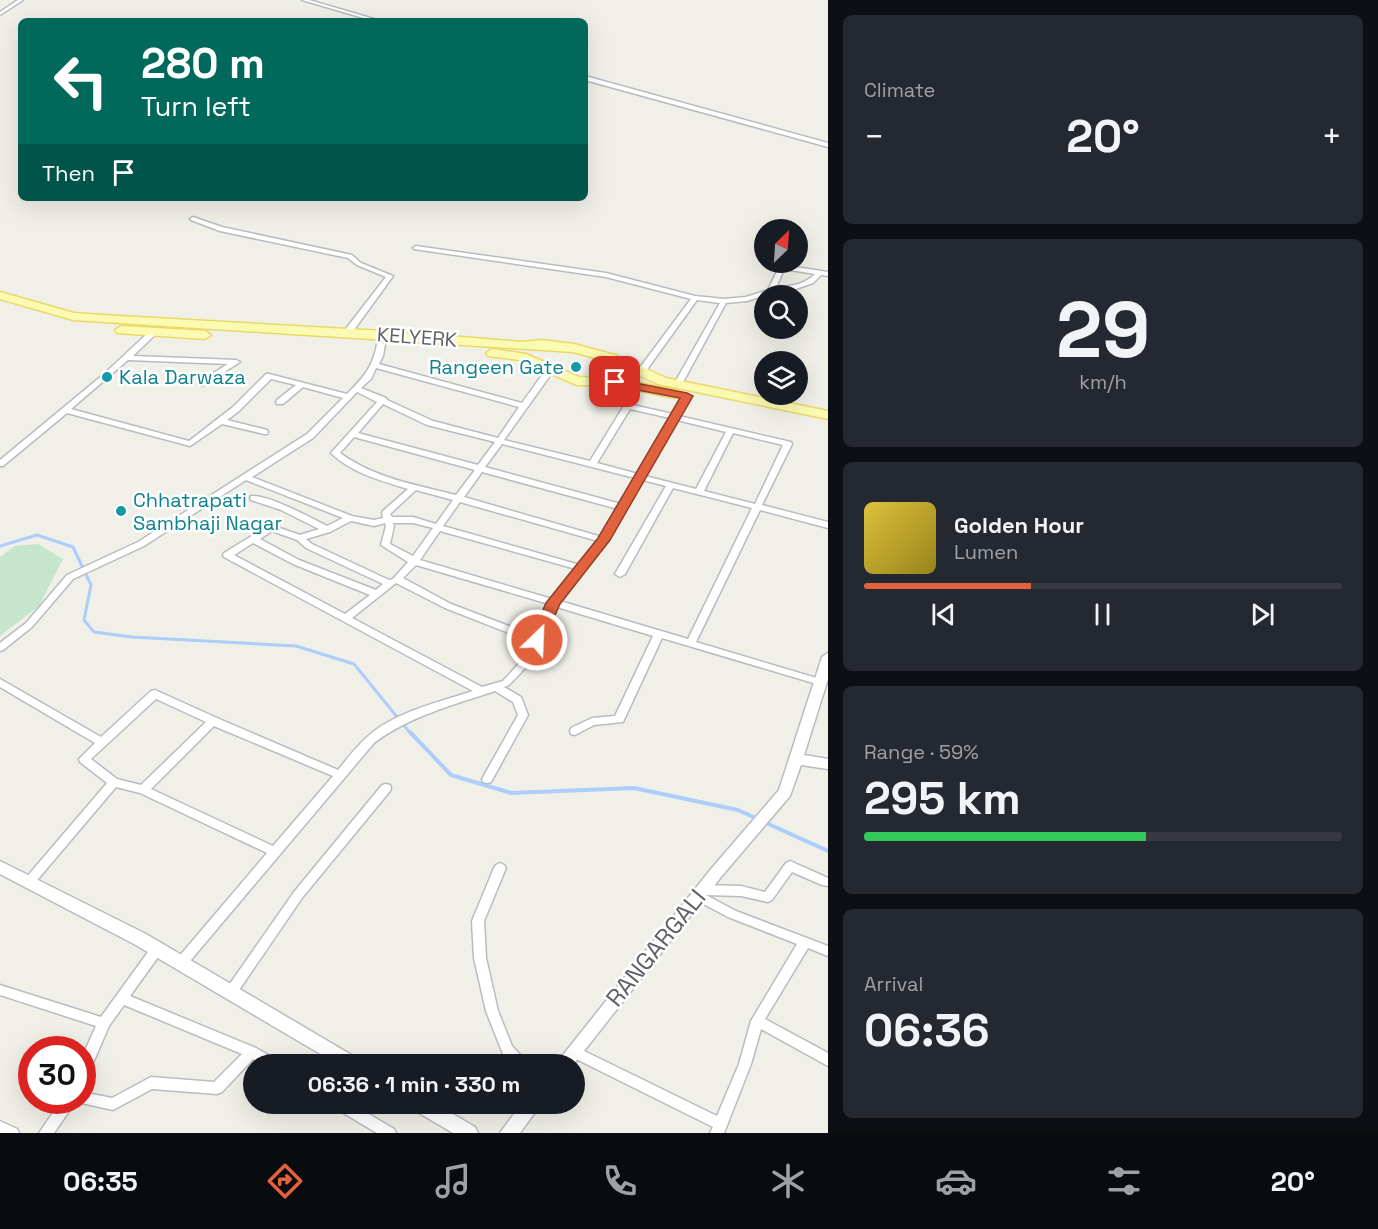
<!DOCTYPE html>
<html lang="en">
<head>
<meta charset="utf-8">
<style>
  :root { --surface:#171b24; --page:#242831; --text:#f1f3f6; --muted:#9ea1a6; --line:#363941; --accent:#e1623d }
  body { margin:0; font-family:"Space Grotesk",sans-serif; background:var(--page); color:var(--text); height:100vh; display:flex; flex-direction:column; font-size:22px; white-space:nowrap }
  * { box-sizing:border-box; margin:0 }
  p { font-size:20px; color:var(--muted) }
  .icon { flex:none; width:33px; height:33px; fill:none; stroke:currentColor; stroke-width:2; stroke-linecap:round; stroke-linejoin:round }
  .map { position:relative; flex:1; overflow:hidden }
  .panel { display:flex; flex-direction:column; gap:15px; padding:15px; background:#0d0f14; width:550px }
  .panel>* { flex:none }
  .hud { position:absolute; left:18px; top:18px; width:570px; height:183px; border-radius:9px; box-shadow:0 6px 24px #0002; background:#00695c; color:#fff; overflow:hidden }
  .needle { width:39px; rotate:25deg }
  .tools { position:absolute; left:754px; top:219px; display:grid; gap:12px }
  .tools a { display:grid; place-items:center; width:54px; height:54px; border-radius:50%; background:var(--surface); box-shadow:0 6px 24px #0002; font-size:30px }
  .speed { position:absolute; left:18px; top:1036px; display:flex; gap:12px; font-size:30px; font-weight:700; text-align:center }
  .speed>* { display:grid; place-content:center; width:78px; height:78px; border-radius:50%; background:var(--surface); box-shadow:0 6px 24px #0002; line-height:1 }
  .speed .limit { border:9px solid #d22; background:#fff; color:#111 }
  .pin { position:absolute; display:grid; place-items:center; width:51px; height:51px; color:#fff; margin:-26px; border-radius:12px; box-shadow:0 3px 9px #0006 }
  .me { position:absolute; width:66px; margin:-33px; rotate:24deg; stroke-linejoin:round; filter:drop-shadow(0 0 4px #0008) }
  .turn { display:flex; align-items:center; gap:21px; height:126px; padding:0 24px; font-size:27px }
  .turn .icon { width:78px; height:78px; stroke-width:2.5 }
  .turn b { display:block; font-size:42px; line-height:51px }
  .then { display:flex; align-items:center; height:57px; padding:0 24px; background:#0003; gap:12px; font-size:22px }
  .big { font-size:45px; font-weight:700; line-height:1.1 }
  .panel .tile { flex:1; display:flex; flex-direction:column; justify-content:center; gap:9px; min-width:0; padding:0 21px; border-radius:9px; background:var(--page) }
  .panel .dial { align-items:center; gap:0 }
  .dial b { font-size:78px; line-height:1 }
  .song { display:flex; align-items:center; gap:18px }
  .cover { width:72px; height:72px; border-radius:9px; background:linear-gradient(135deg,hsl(50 70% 55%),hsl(50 70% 35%)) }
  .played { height:6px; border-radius:3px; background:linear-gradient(90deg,var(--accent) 35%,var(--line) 35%) }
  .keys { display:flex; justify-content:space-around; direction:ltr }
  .heat { display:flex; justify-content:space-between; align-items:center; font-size:33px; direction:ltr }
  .charge { height:9px; border-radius:4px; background:linear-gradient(90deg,#34c759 59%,var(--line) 0) }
  .trip { position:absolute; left:243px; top:1054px; width:342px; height:60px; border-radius:30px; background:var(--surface); box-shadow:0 6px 24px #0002; font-weight:700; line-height:60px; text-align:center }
  .menu { display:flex; height:96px; justify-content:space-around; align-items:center; background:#090b0e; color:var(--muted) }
  .menu .icon { width:42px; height:42px }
  .menu .selected { color:var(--accent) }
  .menu b { font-size:27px; color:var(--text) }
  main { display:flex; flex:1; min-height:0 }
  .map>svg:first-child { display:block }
  .green { fill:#c6e6cb }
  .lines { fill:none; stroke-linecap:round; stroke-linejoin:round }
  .stream-far1 { stroke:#adcdfb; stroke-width:3 }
  .stream { stroke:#adcdfb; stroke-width:4 }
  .minor-casing { stroke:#babbc0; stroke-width:3 }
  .tertiary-casing { stroke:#babbc0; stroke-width:3 }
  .primary-casing { stroke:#ebd967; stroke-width:3 }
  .minor { fill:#fff; fill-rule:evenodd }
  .tertiary { fill:#fff; fill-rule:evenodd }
  .primary { fill:#fbfab2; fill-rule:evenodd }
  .route { fill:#e1623d; stroke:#924028; stroke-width:1.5 }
  .culture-dot { fill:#0f9aa8; stroke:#fff; stroke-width:2 }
  .labels { text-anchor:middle; stroke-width:5; stroke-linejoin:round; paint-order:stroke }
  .street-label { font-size:20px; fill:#5f6167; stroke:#fff }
  .culture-label { font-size:20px; fill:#0d838f; stroke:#fff; text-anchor:start }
  .near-street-label { font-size:24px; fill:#5f6167; stroke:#fff }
</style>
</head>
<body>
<main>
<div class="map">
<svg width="828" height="1133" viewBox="0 0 828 1133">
  <rect width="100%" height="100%" fill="#f0f0e8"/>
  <polygon class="green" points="38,544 63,559 39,606 0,636 0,557 15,546"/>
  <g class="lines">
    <polyline class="stream-far1" points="0,546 37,535 73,547 91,585 84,620 94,632 132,637 296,646 354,664 411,734"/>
    <g class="stream">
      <polyline points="410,732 451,775 511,793 634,788 738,810 758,819"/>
      <polyline points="764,822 828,851"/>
    </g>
    <defs>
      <g id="minor">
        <polygon points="18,0 23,0 0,15 0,12"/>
        <polygon points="302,0 309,0 381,21 374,21"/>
        <polygon points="585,76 828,143 828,147 585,80"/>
        <polygon points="193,217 222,227 352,255 361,263 393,276 351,334 345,334 345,330 386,277 357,265 348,258 220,231 191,220 190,219"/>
        <path d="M416,246L606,273L695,296L724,299L746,297L768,290L779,267L782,265L828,272V276L821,275L813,283L796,289L772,293L747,301L726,303L682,384L678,386L674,384L720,303L697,300L643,375H640L636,373L691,299L606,277L414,249L413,248ZM784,269L815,274C804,285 790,286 776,288Z"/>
        <path d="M150,331H153L157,333L133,356L236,360L240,362L202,386L198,384L199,382L228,364L128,360L71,409L189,441L233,407L266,374H269L347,394C363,378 373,367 377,344L381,342L385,344L383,356L379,364L522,403L547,368H553L554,370L504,440L590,461L625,404H628L673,414L684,394H687L691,396L679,416L791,442L792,444L762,505L828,522V528L760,510L696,642L823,680L825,682L823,684L820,685L662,638L623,722L594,725L575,735L571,734L570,731L571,728L592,718L615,716L653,636L557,607L532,661L509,685L504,687L521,697L528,715L491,782L487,783L483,782L482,779L518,715L513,702L495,691C453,705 410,716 374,743L185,967L181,968L177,967L175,963L177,959L267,853L140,793L116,787L33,885L29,887L25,885L23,882L25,879L107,783L80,762L79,759L95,743L0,687V679L101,737L151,691L155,690L217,718L338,770C347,759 356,747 366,738C392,713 439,702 473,691L224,557L223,555L224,553L268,526H274L300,535L319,529L281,510L251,500L250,498L251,496C270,495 309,517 327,526L343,518L246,480L144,546L73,579L32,627L3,650L0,651V643L26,623L67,575L138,542L307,434L343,398L303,387L283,404H277L276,402L277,400L296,385L271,379L239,411L227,420L267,430L268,432L267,434H264L222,424L190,446L67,413L3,466H0V460L104,374ZM376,368L519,407L498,438L433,421L387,400L386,398L361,388L371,379ZM357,392L377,402L331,453C351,473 382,481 408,489L383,511L382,513L383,518L374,520L352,516L252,477L313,438ZM383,404L427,425L495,442L478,465L358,433ZM630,409L670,418L638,474L597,463ZM677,420L726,432L696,489L645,476ZM733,433L783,445L755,504L704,491ZM354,437L475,470L456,495C416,485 374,478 340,453ZM502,444L635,478L621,504L485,467ZM482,472L618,509L602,537L464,497ZM643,480L666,486L615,574L620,577L625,574L673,488L752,508L688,639L560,601L607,542ZM416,490L453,500L436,524L413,517H392L390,514ZM460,502L598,541L580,565L443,526ZM351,521L374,526L385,523L386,526L381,545L408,562L393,579L389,580L312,544L306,539L330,532ZM393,523H413L433,528L413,556L390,544L394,526ZM272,531L297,540L306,548L383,584L376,590L299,560L260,539ZM440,531L576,569L552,599L420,560ZM253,543L293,564L370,595L345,614L234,555ZM416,565L549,604L535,636L451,604L403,578ZM396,583L445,608L532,642L525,657L503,681L482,687L352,618ZM156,699L206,722L141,785L117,779L91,759ZM214,726L333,776L273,846L151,789Z"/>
        <polygon points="386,784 390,785 391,788 390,791 302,898 235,996 231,997 227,996 225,992 227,988 294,892 382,785"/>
        <polygon points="790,861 828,878 828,886 822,885 792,872 772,900 768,902 741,896 706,895 736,911 828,946 828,956 808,948 765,1019 828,1053 828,1066 761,1029 751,1064 724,1133 710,1133 713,1127 570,1056 568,1052 570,1048 574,1046 578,1048 717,1116 739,1064 751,1021 797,944 728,917 694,899 692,896 694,893 698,891 699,887 703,885 741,886 765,892 786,863"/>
        <polygon points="500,863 504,865 506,868 484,921 486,958 498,1011 512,1046 526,1061 527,1065 513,1065 503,1054 486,1011 474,958 472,921 494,868 496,865"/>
        <polygon points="157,944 161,945 163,949 161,953 130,996 256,1048 279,1061 280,1065 263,1065 253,1059 222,1092 217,1094 152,1089 113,1110 77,1102 77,1101 82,1101 82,1092 112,1098 151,1077 214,1082 242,1054 124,1005 109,1026 87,1077 82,1079 82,1057 96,1026 0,995 0,985 101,1017 153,945"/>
        <polygon points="61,1101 76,1101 54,1133 39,1133"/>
        <polygon points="333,1104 352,1104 394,1129 396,1133 377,1133 335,1108"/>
        <polygon points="0,1121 17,1129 19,1133 0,1133"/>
      </g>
      <g id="tertiary">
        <polygon points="828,653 828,679 804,755 828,759 828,769 801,765 790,796 721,877 573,1065 555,1065 711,869 779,790 822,657"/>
        <polygon points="0,861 146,934 360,1060 362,1065 339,1065 134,944 0,874"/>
        <polygon points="411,1104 436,1104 475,1127 478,1133 453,1133 414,1110"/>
        <polygon points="521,1104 541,1104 520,1133 500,1133"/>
      </g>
      <g id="primary">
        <polygon points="0,292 74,313 102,315 401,332 523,342 541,340 574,344 615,355 666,378 828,411 828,419 658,384 607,361 573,352 73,320 0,299"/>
        <polygon points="121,326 205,331 211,335 205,339 117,333 115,330"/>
        <polygon points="492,349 526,354 579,377 615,378 675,390 681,394 675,398 615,386 577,385 519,360 488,356 486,353"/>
      </g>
    </defs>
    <use href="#minor" class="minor-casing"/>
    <use href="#tertiary" class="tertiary-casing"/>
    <use href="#primary" class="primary-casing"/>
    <use href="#minor" class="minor"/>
    <use href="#tertiary" class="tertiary"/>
    <use href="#primary" class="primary"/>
  </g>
  <polygon class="route" points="615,379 687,393 693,396 610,540 560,604 542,644 532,644 530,640 546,603 598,538 680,398 611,385 610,382"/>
  <g class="culture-dot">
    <circle cx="576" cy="367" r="6"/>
    <circle cx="107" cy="377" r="6"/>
    <circle cx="121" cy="511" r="6"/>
  </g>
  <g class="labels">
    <g class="street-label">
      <text transform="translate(417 337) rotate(4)" y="7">KELYERK</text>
    </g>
    <g class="culture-label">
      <text x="564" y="374" text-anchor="end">Rangeen Gate</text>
      <text x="119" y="384">Kala Darwaza</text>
      <text x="133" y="507">Chhatrapati<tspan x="133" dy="23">Sambhaji Nagar</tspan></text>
    </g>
    <g class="near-street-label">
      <text transform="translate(656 948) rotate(-51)" y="8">RANGARGALI</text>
    </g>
  </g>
</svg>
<div class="tools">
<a><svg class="needle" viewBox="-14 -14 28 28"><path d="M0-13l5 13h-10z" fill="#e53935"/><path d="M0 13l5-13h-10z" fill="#9ea1a6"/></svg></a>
<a><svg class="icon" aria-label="search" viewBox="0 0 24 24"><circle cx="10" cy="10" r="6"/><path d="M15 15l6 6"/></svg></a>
<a><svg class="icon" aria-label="layers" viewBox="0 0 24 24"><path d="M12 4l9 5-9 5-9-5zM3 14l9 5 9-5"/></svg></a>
</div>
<div class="speed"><div class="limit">30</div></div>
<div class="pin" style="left:615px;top:382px;background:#d93025"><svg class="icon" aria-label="arrive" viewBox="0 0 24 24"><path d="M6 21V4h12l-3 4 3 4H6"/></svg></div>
<svg class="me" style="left:537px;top:640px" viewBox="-20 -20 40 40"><circle r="17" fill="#e1623d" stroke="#fff" stroke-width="3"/><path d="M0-11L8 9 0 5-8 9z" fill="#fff"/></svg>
<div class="trip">06:36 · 1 min · 330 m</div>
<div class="hud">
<div class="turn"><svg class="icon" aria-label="left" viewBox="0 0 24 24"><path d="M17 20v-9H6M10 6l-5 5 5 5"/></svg><div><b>280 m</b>Turn left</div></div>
<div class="then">Then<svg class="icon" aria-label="arrive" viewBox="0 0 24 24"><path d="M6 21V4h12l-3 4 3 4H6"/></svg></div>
</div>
</div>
<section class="panel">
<div class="tile"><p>Climate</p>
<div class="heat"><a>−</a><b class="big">20°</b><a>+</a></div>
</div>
<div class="tile dial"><b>29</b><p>km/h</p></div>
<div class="tile">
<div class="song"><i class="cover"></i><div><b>Golden Hour</b><p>Lumen</p></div></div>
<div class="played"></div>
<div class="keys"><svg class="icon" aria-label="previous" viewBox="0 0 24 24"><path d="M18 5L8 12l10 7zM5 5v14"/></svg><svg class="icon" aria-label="pause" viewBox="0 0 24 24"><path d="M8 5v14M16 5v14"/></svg><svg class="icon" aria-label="next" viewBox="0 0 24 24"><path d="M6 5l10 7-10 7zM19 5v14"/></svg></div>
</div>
<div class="tile"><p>Range · 59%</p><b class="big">295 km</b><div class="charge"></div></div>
<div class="tile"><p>Arrival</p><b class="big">06:36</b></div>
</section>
</main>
<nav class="menu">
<b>06:35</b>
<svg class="icon selected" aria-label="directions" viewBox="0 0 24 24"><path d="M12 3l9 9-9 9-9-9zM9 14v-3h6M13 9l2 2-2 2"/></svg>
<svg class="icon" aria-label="music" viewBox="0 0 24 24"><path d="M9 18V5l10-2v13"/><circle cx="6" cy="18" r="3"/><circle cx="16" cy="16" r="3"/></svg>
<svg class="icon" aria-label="phone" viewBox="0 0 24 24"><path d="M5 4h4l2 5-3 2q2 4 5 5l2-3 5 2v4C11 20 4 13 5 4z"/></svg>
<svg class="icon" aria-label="climate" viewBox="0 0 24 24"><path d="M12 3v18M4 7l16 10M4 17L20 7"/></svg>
<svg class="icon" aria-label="car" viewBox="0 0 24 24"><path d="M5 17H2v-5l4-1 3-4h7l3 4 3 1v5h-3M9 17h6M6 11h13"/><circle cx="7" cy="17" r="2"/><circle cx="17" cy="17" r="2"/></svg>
<svg class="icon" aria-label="filters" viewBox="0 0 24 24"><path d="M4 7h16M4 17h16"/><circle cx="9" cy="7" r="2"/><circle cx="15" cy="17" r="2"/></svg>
<b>20°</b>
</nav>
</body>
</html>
